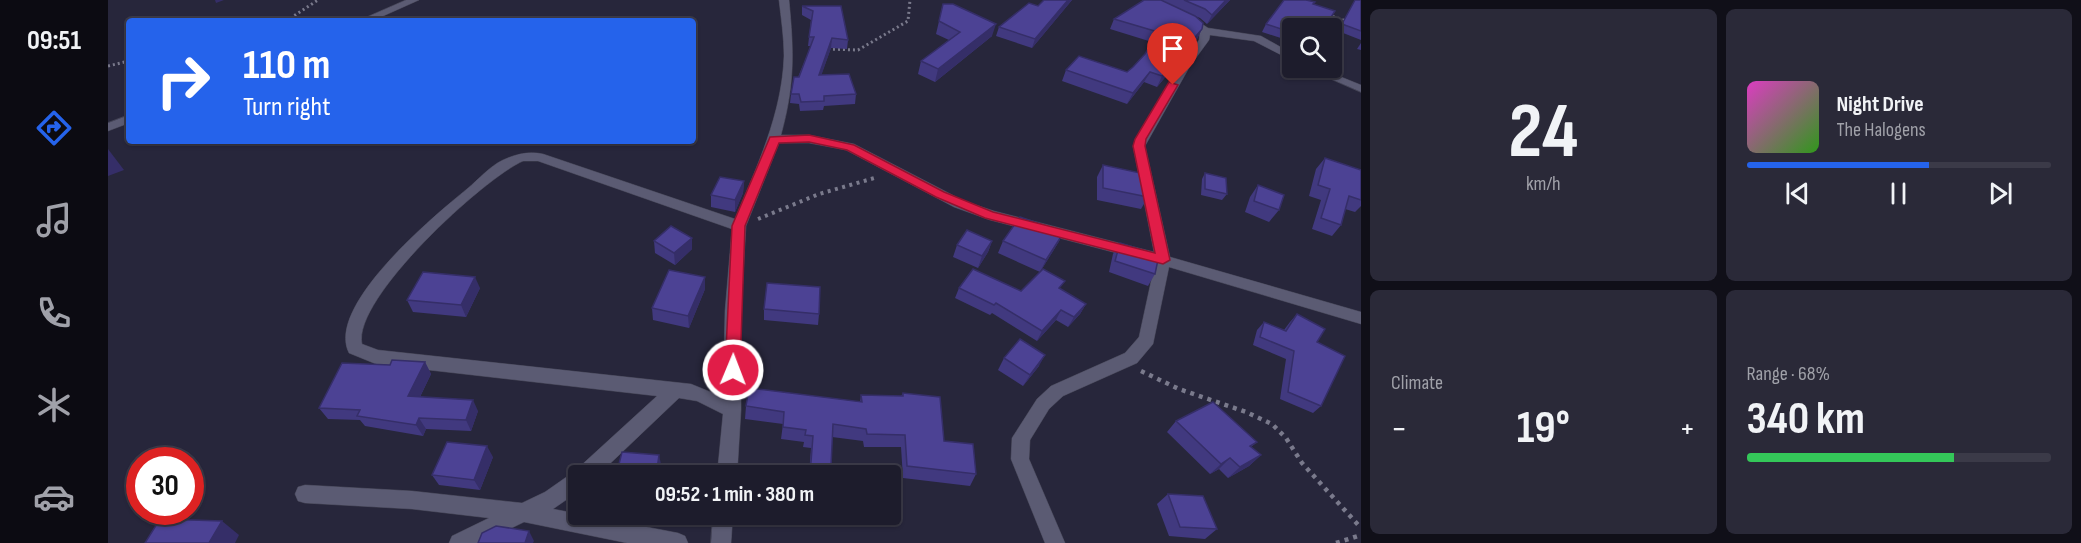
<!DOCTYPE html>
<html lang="en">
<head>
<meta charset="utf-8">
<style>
  :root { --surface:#1d1c2c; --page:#2a2938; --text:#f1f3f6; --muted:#a0a1a9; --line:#3b3a48; --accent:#2563eb }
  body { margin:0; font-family:"Sofia Sans Condensed",sans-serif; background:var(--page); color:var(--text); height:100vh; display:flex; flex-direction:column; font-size:22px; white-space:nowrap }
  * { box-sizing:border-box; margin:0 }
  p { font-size:20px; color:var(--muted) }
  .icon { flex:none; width:33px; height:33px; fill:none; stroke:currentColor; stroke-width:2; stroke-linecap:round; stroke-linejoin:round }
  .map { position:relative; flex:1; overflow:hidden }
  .side { display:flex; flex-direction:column; gap:9px; padding:9px; background:#100f18; width:720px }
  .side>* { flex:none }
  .guide { position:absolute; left:18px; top:18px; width:570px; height:126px; border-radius:6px; box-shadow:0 2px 4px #0004,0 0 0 2px var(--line); background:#2563eb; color:#fff; overflow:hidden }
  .buttons { position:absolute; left:1174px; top:18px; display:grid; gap:12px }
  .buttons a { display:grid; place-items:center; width:60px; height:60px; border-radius:6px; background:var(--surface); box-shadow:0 2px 4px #0004,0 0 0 2px var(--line); font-size:30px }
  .speed { position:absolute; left:18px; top:447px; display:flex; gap:12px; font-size:30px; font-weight:700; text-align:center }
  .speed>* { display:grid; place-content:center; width:78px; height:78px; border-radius:50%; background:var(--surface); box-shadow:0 2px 4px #0004,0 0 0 2px var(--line); line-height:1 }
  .speed .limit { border:9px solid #d22; background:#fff; color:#111 }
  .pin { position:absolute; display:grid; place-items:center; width:51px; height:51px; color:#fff; margin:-62px -26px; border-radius:50% 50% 50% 0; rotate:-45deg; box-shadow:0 0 6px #0007 }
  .pin .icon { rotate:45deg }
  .me { position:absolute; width:66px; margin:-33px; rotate:1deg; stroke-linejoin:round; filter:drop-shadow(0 0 4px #0008) }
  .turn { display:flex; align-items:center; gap:21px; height:126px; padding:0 18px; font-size:27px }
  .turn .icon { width:78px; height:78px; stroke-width:2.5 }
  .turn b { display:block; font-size:42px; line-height:51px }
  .big { font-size:45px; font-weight:700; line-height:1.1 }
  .side .card { flex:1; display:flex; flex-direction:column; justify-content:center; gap:9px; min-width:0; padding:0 21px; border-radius:9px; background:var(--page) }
  .side .dial { align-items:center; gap:0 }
  .dial b { font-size:78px; line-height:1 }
  .song { display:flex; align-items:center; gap:18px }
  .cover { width:72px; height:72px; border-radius:9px; background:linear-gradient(135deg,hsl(310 70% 55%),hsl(110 70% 35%)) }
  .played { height:6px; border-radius:3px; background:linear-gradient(90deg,var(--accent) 60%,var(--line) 60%) }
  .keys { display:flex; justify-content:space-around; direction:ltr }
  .heat { display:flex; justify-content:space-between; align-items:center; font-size:33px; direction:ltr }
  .charge { height:9px; border-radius:4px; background:linear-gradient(90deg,#34c759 68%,var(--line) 0) }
  .side .tiles { flex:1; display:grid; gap:9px; grid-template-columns:repeat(2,1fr) }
  .trip { position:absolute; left:460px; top:465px; width:333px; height:60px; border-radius:6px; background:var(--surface); box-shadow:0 2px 4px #0004,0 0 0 2px var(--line); font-weight:700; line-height:60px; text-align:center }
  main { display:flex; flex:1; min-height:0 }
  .dock { display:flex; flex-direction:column; width:108px; justify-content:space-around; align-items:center; background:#0c0b12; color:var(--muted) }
  .dock .icon { width:42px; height:42px }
  .dock .selected { color:var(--accent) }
  .dock b { font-size:27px; color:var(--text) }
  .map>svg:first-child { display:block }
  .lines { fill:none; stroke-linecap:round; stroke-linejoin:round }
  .minor-casing { stroke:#445; stroke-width:1 }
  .path-far2 { stroke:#7a7a8c; stroke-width:3; stroke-dasharray:2 3; stroke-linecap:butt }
  .path-far1 { stroke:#7a7a8c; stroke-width:4; stroke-dasharray:3 4.5; stroke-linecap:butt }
  .path { stroke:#7a7a8c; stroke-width:4.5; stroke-dasharray:4 5; stroke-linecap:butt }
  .minor { fill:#5b5b73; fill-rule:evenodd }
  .wall { fill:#41397f }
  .shaded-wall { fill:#352e68 }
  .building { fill:#4c4294; stroke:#352e68; stroke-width:1.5 }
  .route { fill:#e11d48; stroke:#92132f; stroke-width:1.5 }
</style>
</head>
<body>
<main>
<nav class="dock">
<b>09:51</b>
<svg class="icon selected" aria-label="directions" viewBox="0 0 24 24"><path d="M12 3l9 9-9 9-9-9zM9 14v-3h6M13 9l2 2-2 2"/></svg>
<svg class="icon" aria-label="music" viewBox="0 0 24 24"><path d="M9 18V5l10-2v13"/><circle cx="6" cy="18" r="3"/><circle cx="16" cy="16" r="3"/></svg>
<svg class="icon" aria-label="phone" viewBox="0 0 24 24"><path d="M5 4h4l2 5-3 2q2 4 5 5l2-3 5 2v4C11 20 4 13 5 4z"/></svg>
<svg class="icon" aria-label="climate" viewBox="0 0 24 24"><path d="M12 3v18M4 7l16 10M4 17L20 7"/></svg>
<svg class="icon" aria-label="car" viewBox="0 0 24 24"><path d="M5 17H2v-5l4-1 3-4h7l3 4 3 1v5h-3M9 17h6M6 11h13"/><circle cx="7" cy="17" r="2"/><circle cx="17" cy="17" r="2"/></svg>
</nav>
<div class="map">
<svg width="1253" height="543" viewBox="0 0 1253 543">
  <rect width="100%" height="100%" fill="#27263b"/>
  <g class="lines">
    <defs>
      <g id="minor">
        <polygon points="298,0 311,0 264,21 250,21"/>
        <path d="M671,0H681C686,52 687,84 673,135H701L746,144L856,201L886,211L1046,252L1025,146L1072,65L1091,40L1092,32L1076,20V16H1082L1100,28L1153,36L1185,54V61L1146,41L1102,35L1101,40L1082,66L1037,146L1062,257L1253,312V324L1061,267L1045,344L1029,363L955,396L941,409L922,440L921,459L957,543H937L903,459L904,438L929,399L943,386L1017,353L1031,337L1047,263L882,220L846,207L738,150L701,143H671L638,226L633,311V410L629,476H609L615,414L589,401L571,398L489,476H471V491L445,509L570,533L577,536L580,543H519L416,522L373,543H341L344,536L381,518L304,509L197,503L190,501L187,494L190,487L197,485L304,491L414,503L437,492L467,471L549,396L268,364L241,353C217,306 327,215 359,189C371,179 382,166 395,160C408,154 421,151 435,154L627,219C649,166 674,114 676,56C676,37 673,18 671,0ZM415,161H430L624,229L617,311L615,397L583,384L270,350L254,344C244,299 376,178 415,161Z"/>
        <polygon points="1198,68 1211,68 1253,85 1253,92"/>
        <polygon points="21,115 21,123 0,131 0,123"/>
        <polygon points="605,514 625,514 623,543 603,543"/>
      </g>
    </defs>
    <use href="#minor" class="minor-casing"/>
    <g class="path-far2">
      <polyline points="1220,15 1238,21"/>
      <polyline points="178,21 210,0"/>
      <polyline points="720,49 750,50 800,21 802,0"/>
      <polyline points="0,66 21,61"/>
    </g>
    <polyline class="path-far1" points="650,219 711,194 770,177"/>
    <g class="path">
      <polyline points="1033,371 1071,389 1138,412 1164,424 1178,438 1194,463 1253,528"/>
      <polyline points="1228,543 1253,535"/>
    </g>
    <use href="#minor" class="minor"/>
  </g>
  <g class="wall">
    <polygon points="936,0 964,0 924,48 888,36 891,27 930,6"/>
    <polygon points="1036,0 1122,0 1099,24 1092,18 1087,16 1094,29 1089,39 1049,87 1036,82 1019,104 954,81 958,70 1019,72 1025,67 1037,54 1044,42 1002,29 1006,19"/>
    <polygon points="1247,0 1253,0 1253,40 1230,31"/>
    <polygon points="835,4 884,36 827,82 810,74 813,61 841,40 828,34"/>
    <polygon points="1205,5 1185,28 1185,42 1154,32 1158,24"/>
    <polygon points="694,6 733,6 740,40 739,49 723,48 713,75 748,94 747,104 716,106 715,110 692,111 691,104 682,103 683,94 703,46 700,46 703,20 694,15"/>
    <polygon points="1253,43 1253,50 1249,49"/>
    <polygon points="1217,158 1253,170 1253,206 1247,212 1237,209 1233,225 1224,236 1204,229 1213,200 1201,196 1208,169"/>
    <polygon points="995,165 1040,197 1033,209 989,200 989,177"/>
    <polygon points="1097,173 1119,194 1114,200 1093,195 1094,179"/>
    <polygon points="636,181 635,193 627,212 603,207 603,195"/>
    <polygon points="1150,185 1171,210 1161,222 1137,212 1142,197"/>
    <polygon points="956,232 950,243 932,272 953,289 978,304 972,314 960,327 948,320 929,341 884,313 882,315 847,298 851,288 913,291 932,272 890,253 895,241"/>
    <polygon points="584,238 584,249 567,265 547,253 546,241"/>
    <polygon points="884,241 880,252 870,268 845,257 849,245"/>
    <polygon points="1012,243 1047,274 1040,286 1001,272 1005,254"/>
    <polygon points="372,288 358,317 305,312 299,300"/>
    <polygon points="597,289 581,328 545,320 544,308"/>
    <polygon points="656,309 711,314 710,325 656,320"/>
    <polygon points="1189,314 1209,342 1213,406 1205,413 1172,399 1178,359 1145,345 1149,330 1156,322 1176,330 1182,322"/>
    <polygon points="896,358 931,366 915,386 890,370"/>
    <polygon points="317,362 323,374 312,397 370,411 363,431 318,429 315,436 257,426 252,420 220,419 211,408 282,365"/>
    <polygon points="795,393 836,441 868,474 862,486 795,478 793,447 756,447 755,441 724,437 723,466 701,474 703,448 695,447 696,442 673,439 675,424 637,419 638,406 752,402 753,395 793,396"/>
    <polygon points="1068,421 1149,442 1143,447 1153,455 1141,466 1120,478 1111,469 1102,474 1059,432"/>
    <polygon points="385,457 372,490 331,485 324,475"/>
    <polygon points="1060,494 1109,529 1097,539 1061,536 1049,504"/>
    <polygon points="502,514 536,514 534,524 503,518"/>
    <polygon points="698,514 744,514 742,521"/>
  </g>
  <g class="shaded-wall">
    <polygon points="107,0 116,0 108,3"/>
    <polygon points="960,0 964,0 924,48 927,39"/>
    <polygon points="1118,0 1122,0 1099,24 1104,15"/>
    <polygon points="888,24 884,36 827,82 830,69"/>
    <polygon points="1094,29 1089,39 1049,87 1054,76"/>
    <polygon points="724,38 723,48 710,85 711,75"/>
    <polygon points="1042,72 1036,82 1019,104 1025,93"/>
    <polygon points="0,149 16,170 0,176"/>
    <polygon points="636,181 635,193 627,212 627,200"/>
    <polygon points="956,232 950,243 932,272 938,260"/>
    <polygon points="584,238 584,249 567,265 566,253"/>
    <polygon points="884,241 880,252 870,268 874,256"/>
    <polygon points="367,277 372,288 358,317 353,305"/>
    <polygon points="597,277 597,289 581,328 580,316"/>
    <polygon points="978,304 972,314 960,327 966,317"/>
    <polygon points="953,310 948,320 929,341 934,331"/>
    <polygon points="937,355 931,366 915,386 922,375"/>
    <polygon points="317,362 323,374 307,407 300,396"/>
    <polygon points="365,400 370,411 363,431 358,420"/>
    <polygon points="311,418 318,429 315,436 308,425"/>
    <polygon points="379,446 385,457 372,490 366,480"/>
    <polygon points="551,455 553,464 551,476 548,476"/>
    <polygon points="1153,455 1141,466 1120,478 1132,467"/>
    <polygon points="1122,458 1111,469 1102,474 1113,464"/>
    <polygon points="532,514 536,514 534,524 532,516"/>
    <polygon points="114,521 131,535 127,543 101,543"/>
    <polygon points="421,531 426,541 425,543 417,543"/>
  </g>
  <g class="building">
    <polygon points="936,0 960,0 927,39 891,27 921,3 930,6"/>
    <polygon points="1036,0 1053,0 1087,16 1095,23 1094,29 1054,76 1042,72 1025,93 958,70 971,56 1019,72 1025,67 1037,54 1050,32 1006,19"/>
    <polygon points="1076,0 1118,0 1104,15 1097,9"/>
    <polygon points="1176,0 1198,0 1207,2 1205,4 1227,11 1216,28 1185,28 1185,33 1158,24"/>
    <polygon points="1247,0 1253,0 1253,31 1234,24"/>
    <polygon points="835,4 845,4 888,24 830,69 813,61 852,32 831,21"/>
    <polygon points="694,6 733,6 740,40 724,38 711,75 741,74 748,94 716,96 716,101 693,102 691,94 683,94 686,77 691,77 706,37 701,37 705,11"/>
    <polygon points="1217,158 1253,170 1253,200 1241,196 1233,225 1213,218 1222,189 1210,185"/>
    <polygon points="995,165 1037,174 1040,197 995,188"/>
    <polygon points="1097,173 1118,178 1119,194 1097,189"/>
    <polygon points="612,177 636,181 627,200 603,195"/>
    <polygon points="1150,185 1176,195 1171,210 1146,201"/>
    <polygon points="912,217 956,232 938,260 895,241"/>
    <polygon points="563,226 584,238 566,253 546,241"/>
    <polygon points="859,230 884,241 874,256 849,245"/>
    <polygon points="1012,243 1051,255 1047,274 1007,261"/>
    <polygon points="865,269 913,291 935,269 957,281 951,288 978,304 966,317 953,310 934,331 888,303 886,305 851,288"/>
    <polygon points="561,270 597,277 580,316 544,308"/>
    <polygon points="315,272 367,277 353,305 299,300"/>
    <polygon points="659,283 712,287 711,314 656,309"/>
    <polygon points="1189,314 1217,329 1209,342 1237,356 1213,406 1180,392 1186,351 1152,337 1156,322 1178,331"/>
    <polygon points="912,339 937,355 922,375 896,358"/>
    <polygon points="284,360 317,362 300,396 365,400 358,420 311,418 308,425 249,416 252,410 211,408 234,363 282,365"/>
    <polygon points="641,388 754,402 753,395 795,396 795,393 832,397 836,441 865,444 868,474 799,466 797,435 759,434 758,429 725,424 723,466 755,471 755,476 696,476 696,474 702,475 705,436 697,435 698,430 675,427 676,412 638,406"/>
    <polygon points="1105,402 1149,442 1142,446 1153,455 1132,467 1122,458 1113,464 1068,421"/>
    <polygon points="339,442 379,446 366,480 324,475"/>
    <polygon points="514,452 551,455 548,476 508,476"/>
    <polygon points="1060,494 1095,496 1109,529 1072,527"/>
    <polygon points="52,519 114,521 101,543 37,543"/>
    <polygon points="388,526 421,531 417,543 370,543 374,533"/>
  </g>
  <polygon class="route" points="1061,82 1070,85 1038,139 1037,146 1062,260 1055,264 877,218 828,197 739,150 701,142 671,143 637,226 632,370 630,375 625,377 619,375 617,370 624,226 662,137 701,135 746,145 836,192 885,212 1047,253 1025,146 1027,139"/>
</svg>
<div class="buttons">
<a><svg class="icon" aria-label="search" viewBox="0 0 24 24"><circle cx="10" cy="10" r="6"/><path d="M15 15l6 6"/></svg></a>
</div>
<div class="speed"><div class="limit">30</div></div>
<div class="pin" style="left:1065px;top:85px;background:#d93025"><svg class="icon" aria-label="arrive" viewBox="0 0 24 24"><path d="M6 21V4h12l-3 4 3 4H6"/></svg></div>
<svg class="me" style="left:625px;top:370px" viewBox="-20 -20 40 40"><circle r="17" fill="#e11d48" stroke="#fff" stroke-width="3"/><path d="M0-11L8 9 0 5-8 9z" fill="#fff"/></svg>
<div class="trip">09:52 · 1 min · 380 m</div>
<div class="guide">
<div class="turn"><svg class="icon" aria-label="right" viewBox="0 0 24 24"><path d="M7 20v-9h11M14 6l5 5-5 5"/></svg><div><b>110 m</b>Turn right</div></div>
</div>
</div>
<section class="side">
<div class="tiles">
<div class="card dial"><b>24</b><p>km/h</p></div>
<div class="card">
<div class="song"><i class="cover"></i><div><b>Night Drive</b><p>The Halogens</p></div></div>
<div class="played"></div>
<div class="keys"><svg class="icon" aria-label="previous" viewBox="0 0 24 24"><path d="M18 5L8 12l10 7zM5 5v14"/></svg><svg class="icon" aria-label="pause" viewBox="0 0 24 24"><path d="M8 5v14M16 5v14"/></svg><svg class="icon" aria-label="next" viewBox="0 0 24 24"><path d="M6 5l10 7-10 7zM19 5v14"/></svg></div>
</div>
<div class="card"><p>Climate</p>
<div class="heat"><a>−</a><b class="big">19°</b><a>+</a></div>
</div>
<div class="card"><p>Range · 68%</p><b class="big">340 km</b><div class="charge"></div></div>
</div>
</section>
</main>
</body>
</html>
